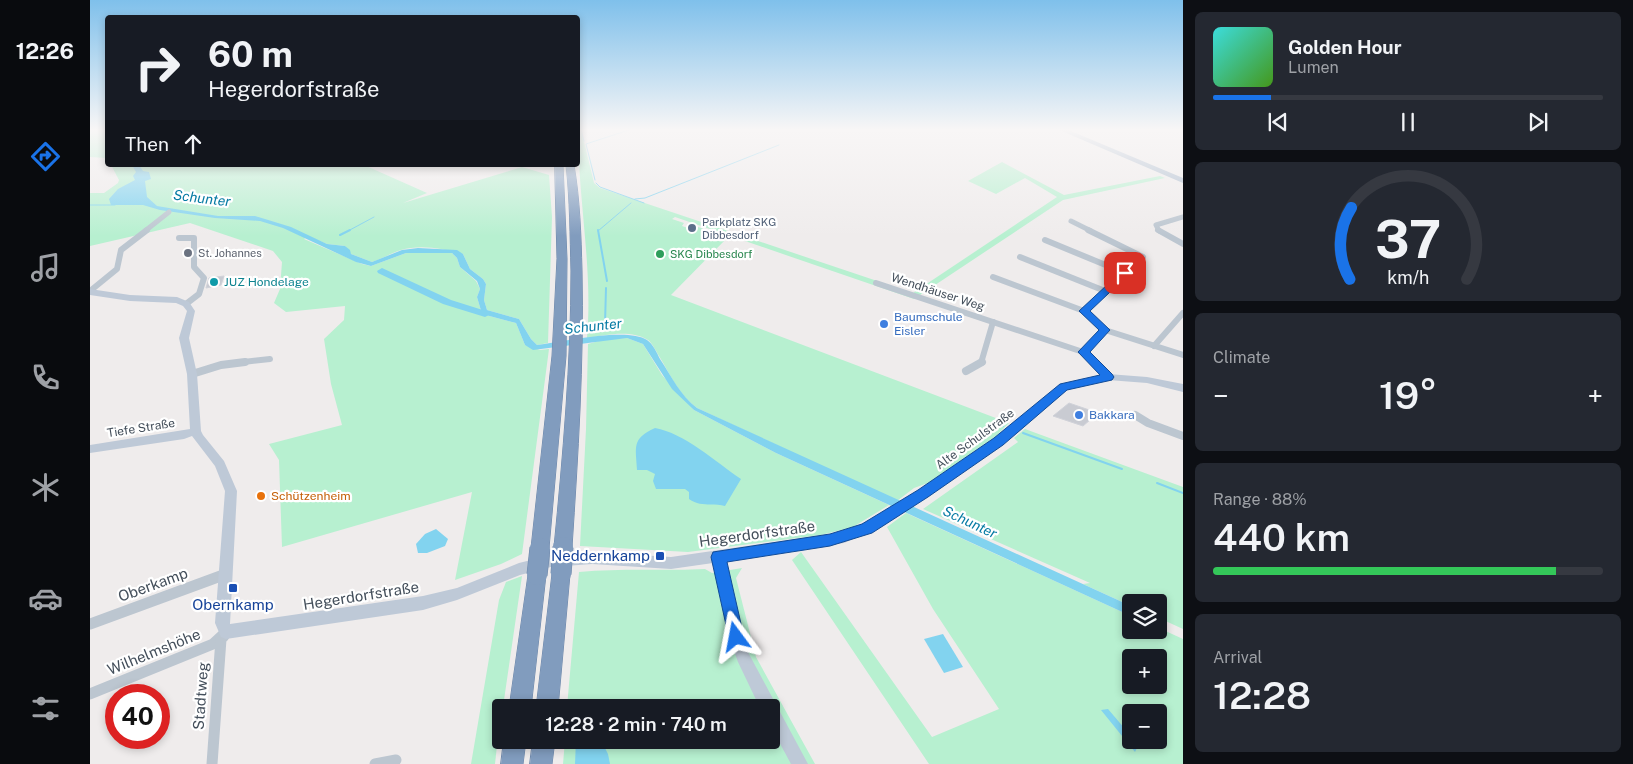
<!DOCTYPE html>
<html lang="en">
<head>
<meta charset="utf-8">
<style>
  :root { --surface:#171b24; --page:#242831; --text:#f1f3f6; --muted:#9ea1a6; --line:#363941; --accent:#1a73e8 }
  body { margin:0; font-family:"Public Sans",sans-serif; background:var(--page); color:var(--text); height:100vh; display:flex; flex-direction:column; font-size:19px; white-space:nowrap }
  * { box-sizing:border-box; margin:0 }
  p { font-size:16px; color:var(--muted) }
  .icon { flex:none; width:28px; height:28px; fill:none; stroke:currentColor; stroke-width:2; stroke-linecap:round; stroke-linejoin:round }
  .map { position:relative; flex:1; overflow:hidden }
  .panel { display:flex; flex-direction:column; gap:12px; padding:12px; background:#0d0f14; width:450px }
  .panel>* { flex:none }
  .guide { position:absolute; left:15px; top:15px; width:475px; height:152px; border-radius:5px; box-shadow:0 2px 8px #0003; background:#171b24; color:var(--text); overflow:hidden }
  .controls { position:absolute; left:1032px; top:594px; display:grid; gap:10px }
  .controls a { display:grid; place-items:center; width:45px; height:45px; border-radius:5px; background:var(--surface); box-shadow:0 2px 8px #0003; font-size:25px }
  .speed { position:absolute; left:15px; top:684px; display:flex; gap:10px; font-size:25px; font-weight:700; text-align:center }
  .speed>* { display:grid; place-content:center; width:65px; height:65px; border-radius:50%; background:var(--surface); box-shadow:0 2px 8px #0003; line-height:1 }
  .speed .limit { border:8px solid #d22; background:#fff; color:#111 }
  .pin { position:absolute; display:grid; place-items:center; width:42px; height:42px; color:#fff; margin:-21px; border-radius:10px; box-shadow:0 2px 8px #0006 }
  .me { position:absolute; width:55px; margin:-28px; rotate:347deg; stroke-linejoin:round; filter:drop-shadow(0 0 4px #0008) }
  .turn { display:flex; align-items:center; gap:18px; height:105px; padding:0 20px; font-size:22px }
  .turn .icon { width:65px; height:65px; stroke-width:2.5 }
  .turn b { display:block; font-size:35px; line-height:42px }
  .then { display:flex; align-items:center; height:48px; padding:0 20px; background:#0003; gap:10px; font-size:19px }
  .big { font-size:38px; font-weight:600; line-height:1.1 }
  .panel .widget { flex:1; display:flex; flex-direction:column; justify-content:center; gap:8px; min-width:0; padding:0 18px; border-radius:8px; background:var(--page) }
  .panel .dial { align-items:center; gap:0 }
  .dial svg { height:130px; overflow:visible; fill:none; stroke:var(--line); stroke-width:7; stroke-linecap:round; text-anchor:middle }
  .dial text { fill:var(--text); stroke:none }
  .song { display:flex; align-items:center; gap:15px }
  .cover { width:60px; height:60px; border-radius:8px; background:linear-gradient(135deg,hsl(180 70% 55%),hsl(100 70% 35%)) }
  .played { height:5px; border-radius:2px; background:linear-gradient(90deg,var(--accent) 15%,var(--line) 15%) }
  .keys { display:flex; justify-content:space-around; direction:ltr }
  .heat { display:flex; justify-content:space-between; align-items:center; font-size:28px; direction:ltr }
  .charge { height:8px; border-radius:4px; background:linear-gradient(90deg,#34c759 88%,var(--line) 0) }
  .trip { position:absolute; left:402px; top:699px; width:288px; height:50px; border-radius:5px; background:var(--surface); box-shadow:0 2px 8px #0003; font-weight:600; line-height:50px; text-align:center }
  main { display:flex; flex:1; min-height:0 }
  .tabs { display:flex; flex-direction:column; width:90px; justify-content:space-around; align-items:center; background:#090b0e; color:var(--muted) }
  .tabs .icon { width:35px; height:35px }
  .tabs .selected { color:var(--accent) }
  .tabs b { font-size:22px; color:var(--text) }
  .map>svg:first-child { display:block }
  .green { fill:#b7f0d0; fill-rule:evenodd }
  .water { fill:#82d3ef }
  .lines { fill:none; stroke-linecap:round; stroke-linejoin:round }
  .stream-far1 { stroke:#82d3ef; stroke-width:1 }
  .stream { stroke:#82d3ef; stroke-width:2 }
  .river { fill:#82d3ef; fill-rule:evenodd }
  .building { fill:#c9cbd2; stroke:#d0d2d9 }
  .highway-casing { stroke:#6d87aa; stroke-width:1 }
  .street-far3 { stroke:#bcc6d0; stroke-width:5 }
  .street-far2 { stroke:#bcc6d0; stroke-width:6 }
  .street-far1 { stroke:#bcc6d0; stroke-width:8 }
  .street { stroke:#bcc6d0; stroke-width:11 }
  .secondary { fill:#bec9d7; fill-rule:evenodd }
  .primary { fill:#aabacd; fill-rule:evenodd }
  .highway { fill:#819cbe; fill-rule:evenodd }
  .highway-bridge-casing { stroke:#6d87aa; stroke-width:21; stroke-linecap:butt }
  .highway-bridge { stroke:#819cbe; stroke-width:20 }
  .route { fill:#1a73e8; stroke:#114b97 }
  .service-dot { fill:#5c6f8a; stroke:#fff; stroke-width:2 }
  .worship-dot { fill:#6b7280; stroke:#fff; stroke-width:2 }
  .leisure-dot { fill:#2e9e5b; stroke:#fff; stroke-width:2 }
  .culture-dot { fill:#0f9aa8; stroke:#fff; stroke-width:2 }
  .shop-dot { fill:#3f7fe0; stroke:#fff; stroke-width:2 }
  .food-dot { fill:#e8710a; stroke:#fff; stroke-width:2 }
  .transit-dot { fill:#1a4fb4; stroke:#fff; stroke-width:2 }
  .labels { text-anchor:middle; stroke-width:4.5; stroke-linejoin:round; paint-order:stroke }
  .far-service-label { font-size:11px; fill:#4e5e75; stroke:#fff; text-anchor:start }
  .far-worship-label { font-size:11px; fill:#5b616d; stroke:#fff; text-anchor:start }
  .far-leisure-label { font-size:11px; fill:#27864d; stroke:#fff; text-anchor:start }
  .culture-label { font-size:12px; fill:#0d838f; stroke:#fff; text-anchor:start }
  .street-label { font-size:12px; fill:#444f5b; stroke:#fff }
  .shop-label { font-size:12px; fill:#366cbe; stroke:#fff; text-anchor:start }
  .food-label { font-size:12px; fill:#c56008; stroke:#fff; text-anchor:start }
  .water-label { font-size:14px; font-style:italic; fill:#077ba4; stroke:#fff }
  .near-street-label { font-size:15px; fill:#444f5b; stroke:#fff }
  .near-transit-label { font-size:15px; fill:#164399; stroke:#fff; text-anchor:end }
</style>
</head>
<body>
<main>
<nav class="tabs">
<b>12:26</b>
<svg class="icon selected" aria-label="directions" viewBox="0 0 24 24"><path d="M12 3l9 9-9 9-9-9zM9 14v-3h6M13 9l2 2-2 2"/></svg>
<svg class="icon" aria-label="music" viewBox="0 0 24 24"><path d="M9 18V5l10-2v13"/><circle cx="6" cy="18" r="3"/><circle cx="16" cy="16" r="3"/></svg>
<svg class="icon" aria-label="phone" viewBox="0 0 24 24"><path d="M5 4h4l2 5-3 2q2 4 5 5l2-3 5 2v4C11 20 4 13 5 4z"/></svg>
<svg class="icon" aria-label="climate" viewBox="0 0 24 24"><path d="M12 3v18M4 7l16 10M4 17L20 7"/></svg>
<svg class="icon" aria-label="car" viewBox="0 0 24 24"><path d="M5 17H2v-5l4-1 3-4h7l3 4 3 1v5h-3M9 17h6M6 11h13"/><circle cx="7" cy="17" r="2"/><circle cx="17" cy="17" r="2"/></svg>
<svg class="icon" aria-label="filters" viewBox="0 0 24 24"><path d="M4 7h16M4 17h16"/><circle cx="9" cy="7" r="2"/><circle cx="15" cy="17" r="2"/></svg>
</nav>
<div class="map">
<svg width="1093" height="764" viewBox="0 0 1093 764">
  <rect width="100%" height="100%" fill="#efecec"/>
  <g class="green">
    <polygon points="0,129 15,129 17,132 17,158 0,157"/>
    <path d="M488,129H491L504,183L510,188L823,293L967,197L935,178L906,194L878,181L912,162L974,195L1070,176L1075,178L973,200L824,299L585,217L582,219L594,223L592,226L604,230L608,227L638,237L581,295L919,423L906,436L838,483L824,488L807,501L607,408C589,395 580,374 569,356C566,351 562,343 558,340C541,329 515,335 497,338C503,269 488,198 488,129Z"/>
    <path d="M21,165H274L337,193L313,203L432,167L459,175L462,217L458,343L447,345L441,339L429,319L397,310L394,300L396,284L393,279L380,269L373,254C354,249 331,244 311,250C301,253 292,259 282,262L261,254L255,246L237,244L218,236L214,239L272,264L281,266L316,253H362L367,258L370,267L386,281L390,289L387,297L392,314L426,323L435,345L450,350L459,349L432,554L411,564L365,580L382,492L192,547L189,460L179,444L252,425L241,384L234,339L254,320L255,306L196,312L184,303L190,289L192,262L183,251L100,223L0,246V193H14L28,183L29,180Z"/>
    <polygon points="537,338 553,344 572,375 604,410 686,453 799,505 763,527 731,535 598,552 490,546 496,429 498,344 516,339"/>
    <polygon points="935,429 1093,487 1093,629 1069,618 1069,602 1041,602 1041,606 993,584 1000,583 833,509 928,442 924,438"/>
    <path d="M816,513L1041,616V630H1069V628L1093,639V764H839L702,560L711,552L842,737L909,709L843,609L797,527ZM1041,658H1069V685H1041ZM1041,712H1069V740H1041Z"/>
    <path d="M652,568L646,578L666,657L725,764H473L475,740H681V708L477,707L489,572C531,568 573,571 615,569L622,573Z"/>
    <polygon points="432,576 413,707 411,708 405,764 381,764 409,600 416,582"/>
  </g>
  <g class="water">
    <path d="M42,165H49L53,171L59,172L61,179L55,181L57,197L67,206L79,208L128,216H165L175,219L201,227L237,244L255,246L260,250L261,254L282,262L312,250L328,248L367,250L373,254L380,269L393,279L396,284L394,300L397,310L429,319L441,339L447,345C472,342 537,327 557,340C563,344 567,353 570,359C582,377 590,395 607,408L1041,606V616L686,453L604,410L582,389L553,344L537,338L443,350L435,345L426,323L392,314L387,297L390,289L387,281L370,267L367,258L362,253H316L281,266L266,262L193,228L170,221L125,218L70,210L53,205H21L19,199L28,189L45,180L43,176L46,172Z"/>
    <path d="M565,428C594,433 626,462 651,479L635,506C623,502 611,508 599,499V492L595,489H566L563,481L565,474L557,470H547C546,447 541,439 565,428Z"/>
    <polygon points="346,529 358,539 355,546 337,553 328,553 326,544 335,534"/>
    <polygon points="853,634 873,667 854,673 834,639"/>
    <polygon points="1018,709 1041,736 1041,740 1045,740 1049,744 1045,752 1011,710"/>
    <polygon points="486,740 511,740 518,754 520,764 485,764"/>
  </g>
  <g class="lines">
    <g class="stream-far1">
      <polyline points="491,129 494,141"/>
      <polyline points="505,180 496,144 542,129"/>
      <polyline points="506,183 510,187 554,203"/>
      <polyline points="545,199 555,198 689,145"/>
      <polyline points="0,205 25,205"/>
      <polyline points="258,231 284,217"/>
      <polyline points="508,231 541,203"/>
    </g>
    <g class="stream">
      <polyline points="508,230 517,281"/>
      <polyline points="250,235 260,230"/>
      <polyline points="515,324 516,288"/>
      <polyline points="905,423 913,426"/>
      <polyline points="933,433 1032,469"/>
      <polyline points="1067,483 1093,493"/>
    </g>
    <polygon class="river" points="292,268 361,300 399,312 401,314 395,317 353,304 288,273 287,271"/>
  </g>
  <g class="building">
    <polygon points="134,276 131,285 116,288 119,278"/>
    <polygon points="979,403 1008,413 993,426 963,416"/>
  </g>
  <g class="lines">
    <defs>
      <g id="highway">
        <polygon points="465,165 473,165 477,259 476,356 459,548 456,554 450,556 444,554 441,548 462,356 467,259"/>
        <path d="M476,165H484C490,200 491,235 492,271C494,363 488,455 482,547L479,553L473,555L467,553L464,547C473,455 481,363 481,271C480,236 480,200 476,165Z"/>
        <polygon points="471,566 477,568 480,574 468,708 446,708 462,574 465,568"/>
        <polygon points="447,567 453,569 456,575 441,708 419,708 438,575 441,569"/>
        <polygon points="414,740 436,740 433,764 411,764"/>
        <polygon points="443,740 465,740 462,764 440,764"/>
      </g>
    </defs>
    <use href="#highway" class="highway-casing"/>
    <g class="street-far3">
      <polyline points="981,221 1001,231"/>
      <polyline points="55,231 79,212"/>
      <polyline points="1069,231 1066,225 1093,217"/>
    </g>
    <g class="street-far2">
      <polyline points="1068,230 1093,244"/>
      <polyline points="89,238 104,238 104,267 114,278 109,294 96,304"/>
      <polyline points="955,240 1035,273"/>
      <polyline points="930,257 1015,291"/>
      <polyline points="903,277 994,311 1015,330"/>
      <polyline points="786,283 993,352 1004,363"/>
      <polyline points="0,291 27,269 31,250 57,230"/>
      <polyline points="994,311 1053,257 998,230"/>
      <polyline points="1064,346 1093,313"/>
      <polyline points="993,352 1015,330 1093,355"/>
      <polyline points="145,363 180,359"/>
      <polyline points="891,363 903,322"/>
    </g>
    <g class="street-far1">
      <polyline points="1003,362 1018,377"/>
      <polyline points="876,371 892,362"/>
      <polyline points="102,374 131,365 155,362"/>
      <polyline points="1045,415 1058,423 1093,436"/>
    </g>
    <g class="street">
      <polyline points="0,624 136,574"/>
      <polyline points="0,694 123,644 136,632"/>
      <polyline points="122,764 131,639 134,636"/>
      <polyline points="285,764 306,760"/>
    </g>
    <polygon class="secondary" points="0,289 40,295 87,297 99,302 105,311 99,338 107,374 111,431 113,435 134,461 147,491 140,624 333,596 367,588 429,563 461,555 502,552 581,557 753,532 785,518 829,491 916,430 970,385 1018,374 1057,377 1093,384 1093,392 1057,383 1018,380 977,390 924,436 837,497 793,526 754,543 635,561 653,637 659,654 718,764 701,764 681,727 681,708 670,708 648,662 639,637 623,563 581,569 502,564 461,567 430,575 367,600 333,610 136,639 131,637 125,623 135,491 125,466 102,436 94,439 0,453 0,445 100,429 97,374 89,338 97,311 93,306 86,303 40,301 0,295"/>
    <polygon class="primary" points="967,129 976,129 1093,178 1093,183"/>
    <use href="#highway" class="highway"/>
    <defs>
      <g id="highway-bridge">
        <polyline points="471,574 473,547"/>
        <polyline points="447,575 450,548"/>
      </g>
    </defs>
    <use href="#highway-bridge" class="highway-bridge-casing"/>
    <use href="#highway-bridge" class="highway-bridge"/>
  </g>
  <linearGradient id="sky" x2="0" y2="1"><stop stop-color="#7fc0eb"/><stop offset="0.55" stop-color="#f8f6f6"/><stop offset="1" stop-color="#f8f6f6" stop-opacity="0"/></linearGradient>
  <rect width="1093" height="236" fill="url(#sky)"/>
  <polygon class="route" points="1035,270 1038,271 1038,275 1000,311 1020,330 1000,352 1022,374 1024,377 1022,380 977,390 913,445 838,497 782,533 740,546 637,562 654,637 652,643 646,645 640,643 621,557 623,552 740,534 772,524 828,490 904,438 970,384 1010,375 988,352 1009,330 989,311 1032,271"/>
  <circle class="service-dot" cx="602" cy="228" r="5"/>
  <circle class="worship-dot" cx="98" cy="253" r="5"/>
  <circle class="leisure-dot" cx="570" cy="254" r="5"/>
  <circle class="culture-dot" cx="124" cy="282" r="5"/>
  <g class="shop-dot">
    <circle cx="794" cy="324" r="5"/>
    <circle cx="989" cy="415" r="5"/>
  </g>
  <circle class="food-dot" cx="171" cy="496" r="5"/>
  <g class="transit-dot">
    <rect x="565" y="551" width="10" height="10" rx="2.5"/>
    <rect x="138" y="583" width="10" height="10" rx="2.5"/>
  </g>
  <g class="labels">
    <g class="far-service-label">
      <text x="612" y="226">Parkplatz SKG<tspan x="612" dy="13">Dibbesdorf</tspan></text>
    </g>
    <g class="far-worship-label">
      <text x="108" y="257">St. Johannes</text>
    </g>
    <g class="far-leisure-label">
      <text x="580" y="258">SKG Dibbesdorf</text>
    </g>
    <g class="culture-label">
      <text x="134" y="286">JUZ Hondelage</text>
    </g>
    <g class="street-label">
      <text transform="translate(848 292) rotate(18)" y="4">Wendhäuser Weg</text>
      <text transform="translate(51 428) rotate(-9)" y="4">Tiefe Straße</text>
      <text transform="translate(885 439) rotate(-36)" y="4">Alte Schulstraße</text>
    </g>
    <g class="shop-label">
      <text x="804" y="321">Baumschule<tspan x="804" dy="14">Eisler</tspan></text>
      <text x="999" y="419">Bakkara</text>
    </g>
    <g class="food-label">
      <text x="181" y="500">Schützenheim</text>
    </g>
    <g class="water-label">
      <text transform="translate(112 198) rotate(7)" y="5">Schunter</text>
      <text transform="translate(503 326) rotate(-6)" y="5">Schunter</text>
      <text transform="translate(880 522) rotate(25)" y="5">Schunter</text>
    </g>
    <g class="near-street-label">
      <text transform="translate(667 534) rotate(-8)" y="5">Hegerdorfstraße</text>
      <text transform="translate(63 585) rotate(-20)" y="5">Oberkamp</text>
      <text transform="translate(271 596) rotate(-9)" y="5">Hegerdorfstraße</text>
      <text transform="translate(64 652) rotate(-22)" y="5">Wilhelmshöhe</text>
      <text transform="translate(111 696) rotate(-86)" y="5">Stadtweg</text>
    </g>
    <g class="near-transit-label">
      <text x="560" y="561">Neddernkamp</text>
      <text x="143" y="610" text-anchor="middle">Obernkamp</text>
    </g>
  </g>
</svg>
<div class="controls">
<a><svg class="icon" aria-label="layers" viewBox="0 0 24 24"><path d="M12 4l9 5-9 5-9-5zM3 14l9 5 9-5"/></svg></a>
<a>+</a>
<a>−</a>
</div>
<div class="speed"><div class="limit">40</div></div>
<div class="pin" style="left:1035px;top:273px;background:#d93025"><svg class="icon" aria-label="arrive" viewBox="0 0 24 24"><path d="M6 21V4h12l-3 4 3 4H6"/></svg></div>
<svg class="me" style="left:646px;top:637px" viewBox="-20 -20 40 40"><path d="M0-17L14 15 0 8-14 15z" fill="#1a73e8" stroke="#fff" stroke-width="4"/></svg>
<div class="trip">12:28 · 2 min · 740 m</div>
<div class="guide">
<div class="turn"><svg class="icon" aria-label="right" viewBox="0 0 24 24"><path d="M7 20v-9h11M14 6l5 5-5 5"/></svg><div><b>60 m</b>Hegerdorfstraße</div></div>
<div class="then">Then<svg class="icon" aria-label="ahead" viewBox="0 0 24 24"><path d="M12 20V5M6 11l6-6 6 6"/></svg></div>
</div>
</div>
<section class="panel">
<div class="widget">
<div class="song"><i class="cover"></i><div><b>Golden Hour</b><p>Lumen</p></div></div>
<div class="played"></div>
<div class="keys"><svg class="icon" aria-label="previous" viewBox="0 0 24 24"><path d="M18 5L8 12l10 7zM5 5v14"/></svg><svg class="icon" aria-label="pause" viewBox="0 0 24 24"><path d="M8 5v14M16 5v14"/></svg><svg class="icon" aria-label="next" viewBox="0 0 24 24"><path d="M6 5l10 7-10 7zM19 5v14"/></svg></div>
</div>
<div class="widget dial"><svg viewBox="0 0 100 80">
<path d="M14 69A42 42 0 1 1 86 69"/>
<path d="M14 69A42 42 0 0 1 15 25" stroke="#1a73e8"/>
<text x="50" y="56" font-size="32" font-weight="700">37</text>
<text x="50" y="72" font-size="11">km/h</text>
</svg></div>
<div class="widget"><p>Climate</p>
<div class="heat"><a>−</a><b class="big">19°</b><a>+</a></div>
</div>
<div class="widget"><p>Range · 88%</p><b class="big">440 km</b><div class="charge"></div></div>
<div class="widget"><p>Arrival</p><b class="big">12:28</b></div>
</section>
</main>
</body>
</html>
